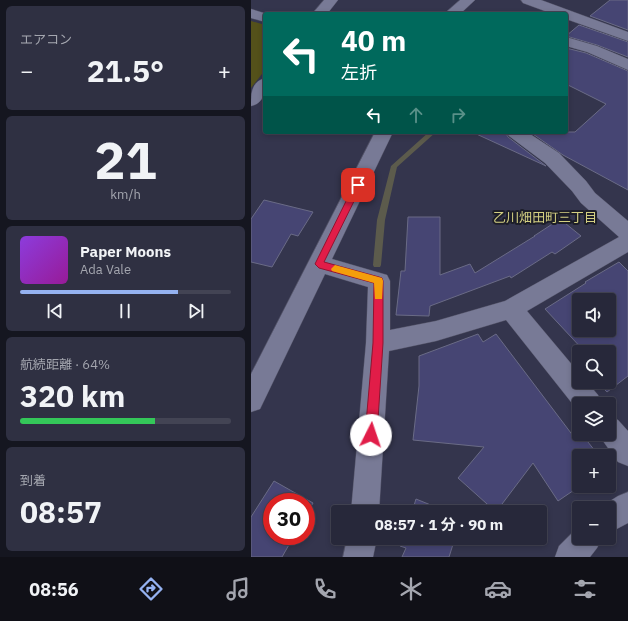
<!DOCTYPE html>
<html lang="ja">
<head>
<meta charset="utf-8">
<style>
  :root { --surface:#27283a; --page:#2f3042; --text:#f1f3f6; --muted:#a4a6af; --line:#434454; --accent:#95b2f1 }
  body { margin:0; font-family:"IBM Plex Sans","Noto Sans JP",sans-serif; background:var(--page); color:var(--text); height:100vh; display:flex; flex-direction:column; font-size:15px; white-space:nowrap }
  * { box-sizing:border-box; margin:0 }
  p { font-size:13px; color:var(--muted) }
  .icon { flex:none; width:22px; height:22px; fill:none; stroke:currentColor; stroke-width:2; stroke-linecap:round; stroke-linejoin:round }
  .map { position:relative; flex:1; overflow:hidden }
  .side { display:flex; flex-direction:column; gap:6px; padding:6px; background:#151620; width:251px }
  .side>* { flex:none }
  .top-card { position:absolute; left:12px; top:12px; width:305px; height:122px; border-radius:4px; box-shadow:0 2px 6px #0003,0 0 0 1px var(--line); background:#00695c; color:#fff; overflow:hidden }
  .buttons { position:absolute; left:321px; top:293px; display:grid; gap:8px }
  .buttons a { display:grid; place-items:center; width:44px; height:44px; border-radius:4px; background:var(--surface); box-shadow:0 2px 6px #0003,0 0 0 1px var(--line); font-size:20px }
  .speed { position:absolute; left:12px; top:493px; display:flex; gap:8px; font-size:20px; font-weight:700; text-align:center }
  .speed>* { display:grid; place-content:center; width:52px; height:52px; border-radius:50%; background:var(--surface); box-shadow:0 2px 6px #0003,0 0 0 1px var(--line); line-height:1 }
  .speed .limit { border:6px solid #d22; background:#fff; color:#111 }
  .pin { position:absolute; display:grid; place-items:center; width:34px; height:34px; color:#fff; margin:-17px; border-radius:8px; box-shadow:0 2px 6px #0006 }
  .me { position:absolute; width:44px; margin:-22px; rotate:4deg; stroke-linejoin:round; filter:drop-shadow(0 0 3px #0008) }
  .turn { display:flex; align-items:center; gap:14px; height:84px; padding:0 12px; font-size:18px }
  .turn .icon { width:52px; height:52px; stroke-width:2.5 }
  .turn b { display:block; font-size:28px; line-height:34px }
  .lanes { display:flex; align-items:center; height:38px; padding:0 12px; background:#0003; justify-content:center; gap:20px; direction:ltr }
  .lanes .off { opacity:.35 }
  .big { font-size:30px; font-weight:700; line-height:1.1 }
  .side .card { flex:1; display:flex; flex-direction:column; justify-content:center; gap:6px; min-width:0; padding:0 14px; border-radius:6px; background:var(--page) }
  .side .dial { align-items:center; gap:0 }
  .dial b { font-size:52px; line-height:1 }
  .song { display:flex; align-items:center; gap:12px }
  .cover { width:48px; height:48px; border-radius:6px; background:linear-gradient(135deg,hsl(270 70% 55%),hsl(300 70% 35%)) }
  .played { height:4px; border-radius:2px; background:linear-gradient(90deg,var(--accent) 75%,var(--line) 75%) }
  .keys { display:flex; justify-content:space-around; direction:ltr }
  .heat { display:flex; justify-content:space-between; align-items:center; font-size:22px; direction:ltr }
  .charge { height:6px; border-radius:3px; background:linear-gradient(90deg,#34c759 64%,var(--line) 0) }
  .trip { position:absolute; left:80px; top:505px; width:216px; height:40px; border-radius:4px; background:var(--surface); box-shadow:0 2px 6px #0003,0 0 0 1px var(--line); font-weight:700; line-height:40px; text-align:center }
  .dock { display:flex; height:64px; justify-content:space-around; align-items:center; background:#101017; color:var(--muted) }
  .dock .icon { width:28px; height:28px }
  .dock .selected { color:var(--accent) }
  .dock b { font-size:18px; color:var(--text) }
  main { display:flex; flex:1; min-height:0 }
  .map>svg:first-child { display:block }
  .green { fill:#54511a }
  .lines { fill:none; stroke-linecap:round; stroke-linejoin:round }
  .stream { fill:#5c5b4c; fill-rule:evenodd }
  .building { fill:#464573; stroke:#6a6b86; fill-rule:evenodd }
  .minor-casing { stroke:#515165; stroke-width:1 }
  .minor { fill:#787a96; fill-rule:evenodd }
  .route { fill:#e11d48; stroke:#92132f }
  .slow { fill:#f59e0b }
  .labels { text-anchor:middle; stroke-width:4; stroke-linejoin:round; paint-order:stroke }
  .neighbourhood-label { font-size:13px; fill:#d4d082; stroke:#1d1e29 }
</style>
</head>
<body>
<main>
<section class="side">
<div class="card"><p>エアコン</p>
<div class="heat"><a>−</a><b class="big">21.5°</b><a>+</a></div>
</div>
<div class="card dial"><b>21</b><p>km/h</p></div>
<div class="card">
<div class="song"><i class="cover"></i><div><b>Paper Moons</b><p>Ada Vale</p></div></div>
<div class="played"></div>
<div class="keys"><svg class="icon" aria-label="previous" viewBox="0 0 24 24"><path d="M18 5L8 12l10 7zM5 5v14"/></svg><svg class="icon" aria-label="pause" viewBox="0 0 24 24"><path d="M8 5v14M16 5v14"/></svg><svg class="icon" aria-label="next" viewBox="0 0 24 24"><path d="M6 5l10 7-10 7zM19 5v14"/></svg></div>
</div>
<div class="card"><p>航続距離 · 64%</p><b class="big">320 km</b><div class="charge"></div></div>
<div class="card"><p>到着</p><b class="big">08:57</b></div>
</section>
<div class="map">
<svg width="377" height="557" viewBox="0 0 377 557">
  <rect width="100%" height="100%" fill="#34354d"/>
  <polygon class="green" points="0,21 14,25 14,70 0,88"/>
  <g class="lines">
    <polygon class="stream" points="178,132 185,132 146,167 134,220 130,265 129,267 123,267 122,265 126,220 140,166"/>
  </g>
  <g class="building">
    <polygon points="359,0 377,0 377,30 339,16"/>
    <polygon points="328,25 377,42 377,57 346,45 315,36"/>
    <polygon points="315,48 335,53 377,71 377,190 312,155 279,132 324,132 355,104 315,84"/>
    <polygon points="221,132 254,132 257,137 295,166"/>
    <polygon points="13,200 62,212 47,236 40,234 21,267 0,262 0,219"/>
    <polygon points="157,217 189,217 189,275 219,264 224,273 284,236 283,236 309,219 330,236 304,254 301,252 260,278 259,276 179,306 178,316 145,315 150,271 154,271"/>
    <path d="M368,262L377,271V376L356,392L346,382H358V352H334L294,309L335,283L334,282ZM328,300H358V330H328Z"/>
    <polygon points="227,334 232,342 245,334 326,441 333,437 348,456 328,456 329,486 307,501 282,463 245,512 207,478 233,447 162,440 168,386 168,356"/>
    <polygon points="23,481 62,503 55,515 55,502 21,502 21,536 43,536 31,557 0,557 0,517"/>
    <polygon points="165,499 197,512 161,512"/>
    <polygon points="152,538 204,538 198,557 151,557 155,548 149,546"/>
  </g>
  <g class="lines">
    <defs>
      <g id="minor">
        <polygon points="73,0 87,0 76,14 61,14"/>
        <polygon points="209,0 224,0 209,14 193,14"/>
        <polygon points="270,0 290,0 377,32 377,41 315,19 315,14 302,14 272,3"/>
        <polygon points="0,9 16,14 14,14 14,22 0,18"/>
        <polygon points="315,37 346,46 377,59 377,70 336,52 315,46"/>
        <path d="M14,78C14,90 14,103 0,106C0,94 0,82 14,78Z"/>
        <polygon points="124,132 142,132 81,259 136,275 139,281 139,330 185,321 254,301 368,237 330,203 321,191 294,163 258,136 255,132 276,132 308,153 335,181 344,193 377,221 377,252 276,311 328,373 328,382 336,382 347,395 351,404 328,404 328,412 255,320 185,341 138,351 128,512 100,512 115,343 117,287 74,274 9,409 0,412 0,374"/>
        <polygon points="358,416 367,420 377,431 377,466 367,462 347,434 358,434"/>
        <polygon points="377,492 377,523 358,533 358,508 348,508 367,496"/>
        <polygon points="328,526 328,538 351,538 346,548 339,557 304,557 308,546"/>
        <polygon points="96,538 126,538 122,557 92,557"/>
      </g>
    </defs>
    <use href="#minor" class="minor-casing"/>
    <use href="#minor" class="minor"/>
  </g>
  <polygon class="route" points="107,182 111,185 73,262 128,277 131,278 132,281 132,343 126,435 124,439 120,441 116,439 114,435 122,343 123,283 68,268 64,264 103,185"/>
  <polygon class="slow" points="84,265 131,278 132,281 131,299 124,299 123,283 81,271 80,269"/>
  <g class="labels">
    <g class="neighbourhood-label">
      <text x="294" y="222">乙川畑田町三丁目</text>
    </g>
  </g>
</svg>
<div class="buttons">
<a><svg class="icon" aria-label="sound" viewBox="0 0 24 24"><path d="M4 9h4l5-4v14l-5-4H4zM17 9q2 3 0 6"/></svg></a>
<a><svg class="icon" aria-label="search" viewBox="0 0 24 24"><circle cx="10" cy="10" r="6"/><path d="M15 15l6 6"/></svg></a>
<a><svg class="icon" aria-label="layers" viewBox="0 0 24 24"><path d="M12 4l9 5-9 5-9-5zM3 14l9 5 9-5"/></svg></a>
<a>+</a>
<a>−</a>
</div>
<div class="speed"><div class="limit">30</div></div>
<div class="pin" style="left:107px;top:185px;background:#d93025"><svg class="icon" aria-label="arrive" viewBox="0 0 24 24"><path d="M6 21V4h12l-3 4 3 4H6"/></svg></div>
<svg class="me" style="left:120px;top:435px" viewBox="-20 -20 40 40"><circle r="19" fill="#fff"/><path d="M0-13L10 11 0 6-10 11z" fill="#e11d48"/></svg>
<div class="trip">08:57 · 1 分 · 90 m</div>
<div class="top-card">
<div class="turn"><svg class="icon" aria-label="left" viewBox="0 0 24 24"><path d="M17 20v-9H6M10 6l-5 5 5 5"/></svg><div><b>40 m</b>左折</div></div>
<div class="lanes"><svg class="icon" aria-label="left" viewBox="0 0 24 24"><path d="M17 20v-9H6M10 6l-5 5 5 5"/></svg><svg class="icon off" aria-label="ahead" viewBox="0 0 24 24"><path d="M12 20V5M6 11l6-6 6 6"/></svg><svg class="icon off" aria-label="right" viewBox="0 0 24 24"><path d="M7 20v-9h11M14 6l5 5-5 5"/></svg></div>
</div>
</div>
</main>
<nav class="dock">
<b>08:56</b>
<svg class="icon selected" aria-label="directions" viewBox="0 0 24 24"><path d="M12 3l9 9-9 9-9-9zM9 14v-3h6M13 9l2 2-2 2"/></svg>
<svg class="icon" aria-label="music" viewBox="0 0 24 24"><path d="M9 18V5l10-2v13"/><circle cx="6" cy="18" r="3"/><circle cx="16" cy="16" r="3"/></svg>
<svg class="icon" aria-label="phone" viewBox="0 0 24 24"><path d="M5 4h4l2 5-3 2q2 4 5 5l2-3 5 2v4C11 20 4 13 5 4z"/></svg>
<svg class="icon" aria-label="climate" viewBox="0 0 24 24"><path d="M12 3v18M4 7l16 10M4 17L20 7"/></svg>
<svg class="icon" aria-label="car" viewBox="0 0 24 24"><path d="M5 17H2v-5l4-1 3-4h7l3 4 3 1v5h-3M9 17h6M6 11h13"/><circle cx="7" cy="17" r="2"/><circle cx="17" cy="17" r="2"/></svg>
<svg class="icon" aria-label="filters" viewBox="0 0 24 24"><path d="M4 7h16M4 17h16"/><circle cx="9" cy="7" r="2"/><circle cx="15" cy="17" r="2"/></svg>
</nav>
</body>
</html>
